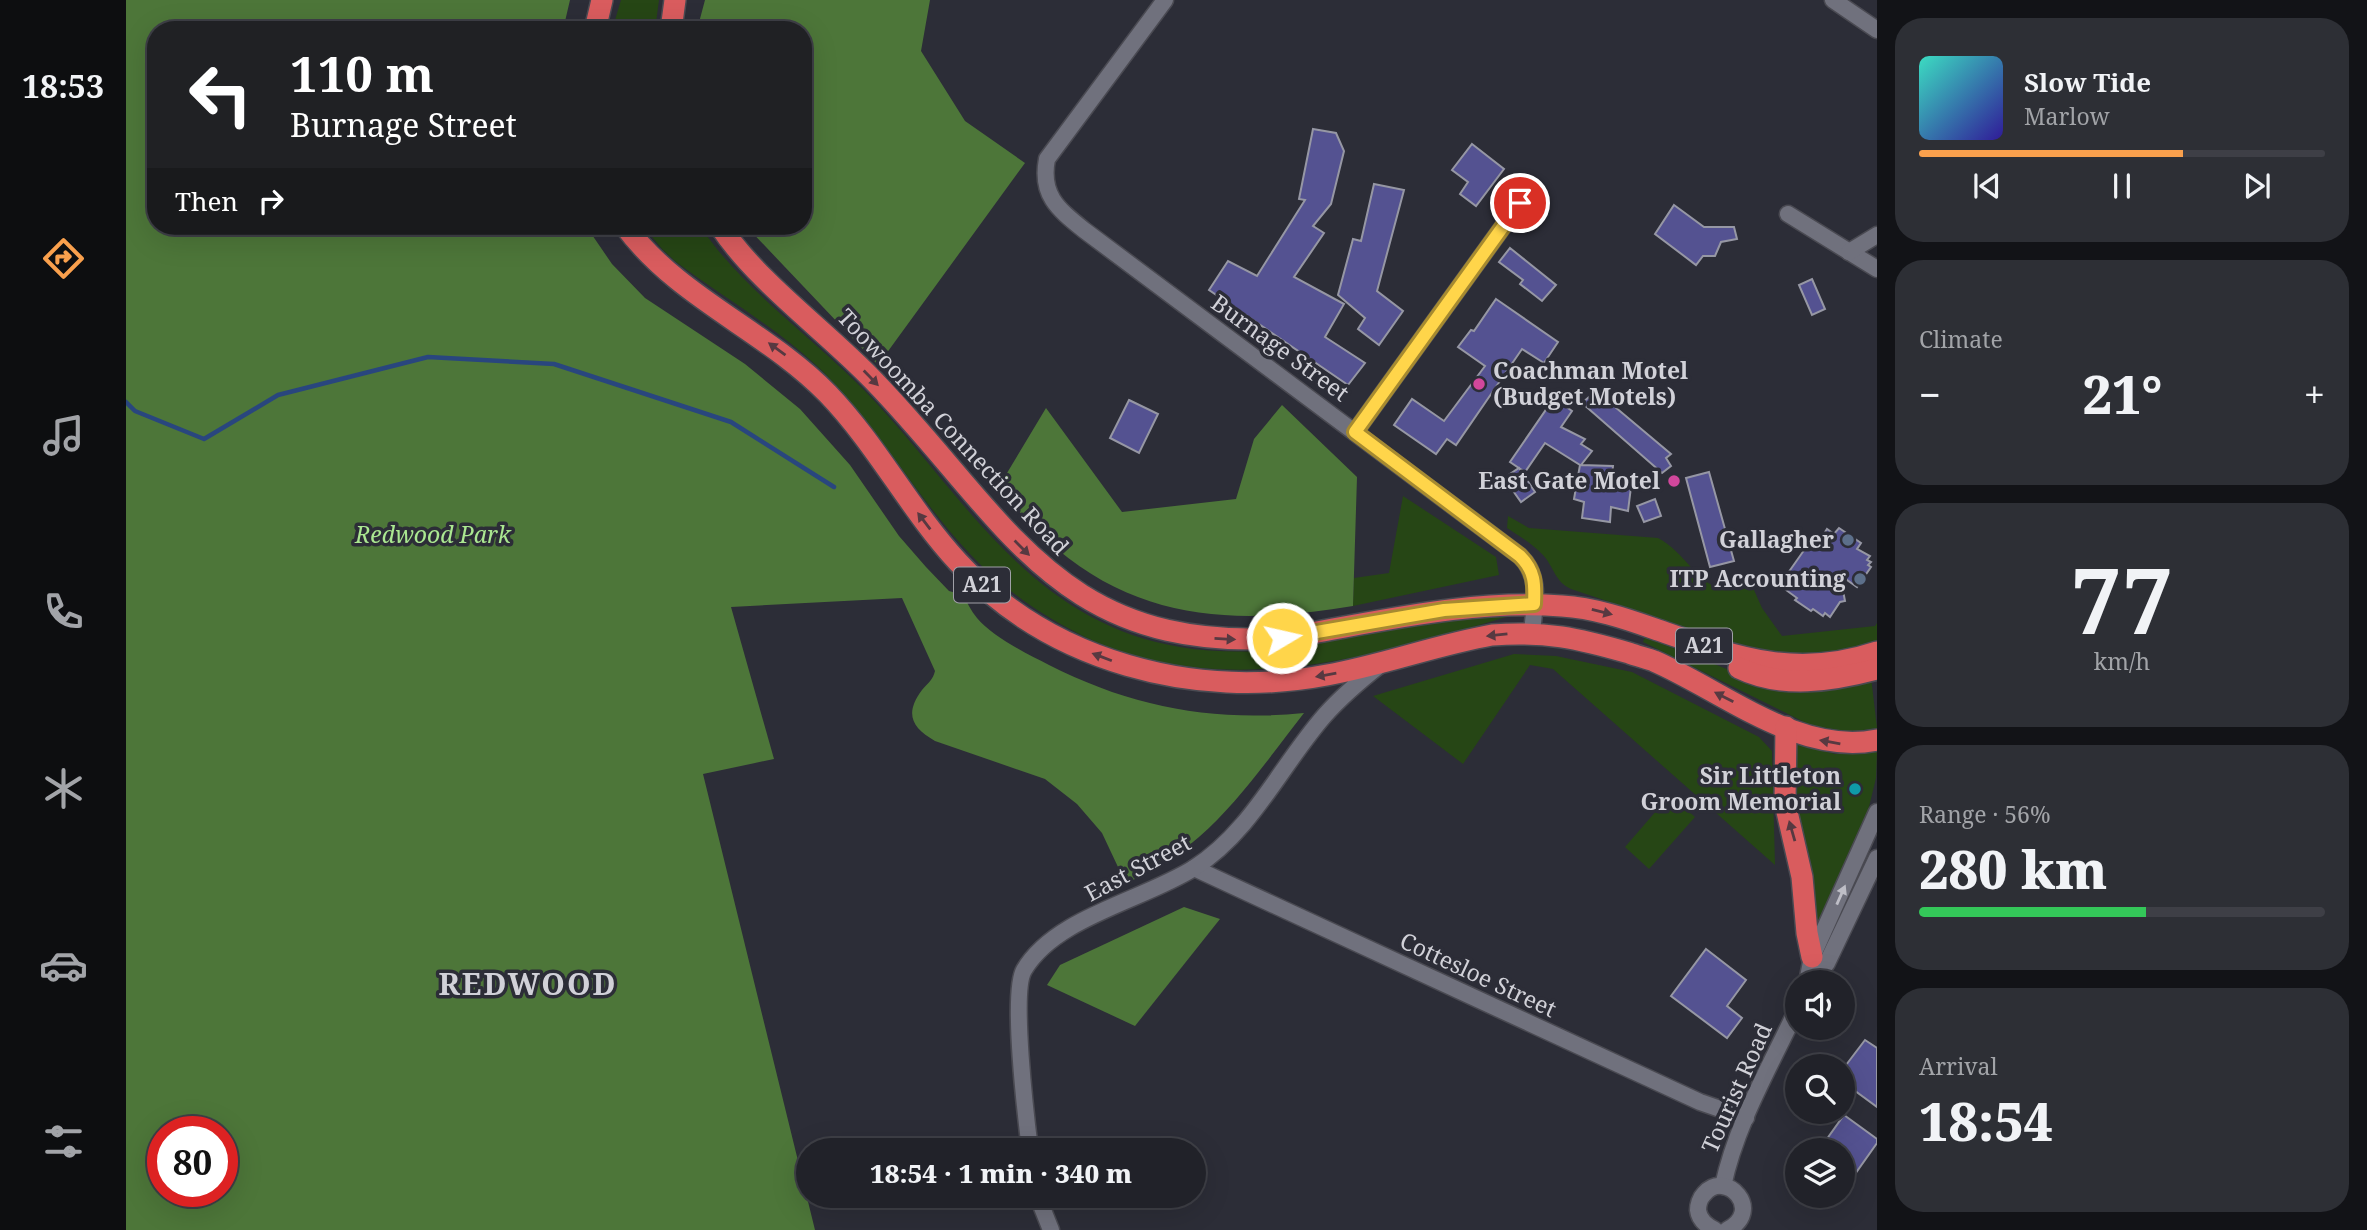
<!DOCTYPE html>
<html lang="en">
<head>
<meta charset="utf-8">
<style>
  :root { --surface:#212229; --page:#2d2f35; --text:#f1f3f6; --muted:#a2a4a8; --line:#3e3f46; --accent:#f9a04d }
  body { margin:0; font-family:"Noto Serif",serif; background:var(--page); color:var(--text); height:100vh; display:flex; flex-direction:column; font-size:26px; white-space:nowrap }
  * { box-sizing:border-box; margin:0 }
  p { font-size:23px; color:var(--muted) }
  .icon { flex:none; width:38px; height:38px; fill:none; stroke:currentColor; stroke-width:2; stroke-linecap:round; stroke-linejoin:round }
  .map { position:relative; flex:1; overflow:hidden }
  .sheet { display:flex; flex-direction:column; gap:18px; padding:18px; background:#121317; width:490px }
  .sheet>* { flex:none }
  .hud { position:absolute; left:21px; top:21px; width:665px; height:214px; border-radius:28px; box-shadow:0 7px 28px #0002,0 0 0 2px var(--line); background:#202124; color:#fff; overflow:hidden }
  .tools { position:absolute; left:1659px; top:970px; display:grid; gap:14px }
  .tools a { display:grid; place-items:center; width:70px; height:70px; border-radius:50%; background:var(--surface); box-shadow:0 7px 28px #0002,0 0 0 2px var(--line); font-size:35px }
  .speed { position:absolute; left:21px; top:1116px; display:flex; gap:14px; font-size:35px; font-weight:700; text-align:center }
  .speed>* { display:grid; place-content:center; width:91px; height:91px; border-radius:50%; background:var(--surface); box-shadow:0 7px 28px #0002,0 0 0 2px var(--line); line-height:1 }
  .speed .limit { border:10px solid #d22; background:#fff; color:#111 }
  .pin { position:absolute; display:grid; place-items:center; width:60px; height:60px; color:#fff; margin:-30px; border:4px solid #fff; border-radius:50%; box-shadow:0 2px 7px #0007 }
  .me { position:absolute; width:77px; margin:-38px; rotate:81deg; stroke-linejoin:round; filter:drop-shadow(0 0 5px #0008) }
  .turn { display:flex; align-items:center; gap:24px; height:147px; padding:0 28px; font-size:32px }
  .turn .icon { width:91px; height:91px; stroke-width:2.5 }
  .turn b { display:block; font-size:49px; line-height:60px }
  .then { display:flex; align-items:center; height:66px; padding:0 28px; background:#0003; gap:14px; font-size:26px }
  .big { font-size:52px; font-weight:800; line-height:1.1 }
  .sheet .widget { flex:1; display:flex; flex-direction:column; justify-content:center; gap:10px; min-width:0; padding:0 24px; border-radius:28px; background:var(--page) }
  .sheet .dial { align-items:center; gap:0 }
  .dial b { font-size:91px; line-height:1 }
  .song { display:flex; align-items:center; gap:21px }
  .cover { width:84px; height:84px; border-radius:10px; background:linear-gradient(135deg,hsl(170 70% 55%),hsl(250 70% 35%)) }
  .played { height:7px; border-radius:4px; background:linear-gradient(90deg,var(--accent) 65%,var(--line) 65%) }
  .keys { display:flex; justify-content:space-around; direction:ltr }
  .heat { display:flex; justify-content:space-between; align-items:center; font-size:38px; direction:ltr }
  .charge { height:10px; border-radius:5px; background:linear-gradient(90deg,#34c759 56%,var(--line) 0) }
  .trip { position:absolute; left:670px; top:1138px; width:410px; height:70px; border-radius:35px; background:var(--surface); box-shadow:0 7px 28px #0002,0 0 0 2px var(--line); font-weight:800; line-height:70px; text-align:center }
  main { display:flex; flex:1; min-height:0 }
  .tab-bar { display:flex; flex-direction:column; width:126px; justify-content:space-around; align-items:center; background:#0d0e10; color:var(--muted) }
  .tab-bar .icon { width:49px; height:49px }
  .tab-bar .on { color:var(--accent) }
  .tab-bar b { font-size:32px; color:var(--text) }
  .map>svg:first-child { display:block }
  .green { fill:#264615 }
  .forest { fill:#4d7639; fill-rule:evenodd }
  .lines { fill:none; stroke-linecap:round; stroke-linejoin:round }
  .stream { stroke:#29467e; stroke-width:4.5 }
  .building { fill:#545291; stroke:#9697a4; stroke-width:2 }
  .minor-casing { stroke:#4a4a52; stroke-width:19 }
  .highway-casing { stroke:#4a4a52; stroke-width:24 }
  .minor { stroke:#70717d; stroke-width:16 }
  .highway { stroke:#d95c5e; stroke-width:21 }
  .oneway { fill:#573941 }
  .oneway2 { fill:#bebec6 }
  .route-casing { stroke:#a68a30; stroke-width:18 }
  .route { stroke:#ffd54a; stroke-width:12 }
  .hotel-dot { fill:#d1479c; stroke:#2c2d37; stroke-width:2.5 }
  .service-dot { fill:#5c6f8a; stroke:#2c2d37; stroke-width:2.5 }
  .culture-dot { fill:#0f9aa8; stroke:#2c2d37; stroke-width:2.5 }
  .labels { text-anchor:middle; stroke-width:7; stroke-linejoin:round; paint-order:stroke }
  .shield { fill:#2c2d37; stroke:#a0a0a8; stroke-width:2 }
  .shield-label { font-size:21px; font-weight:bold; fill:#d1d1d8 }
  .street-label { font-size:23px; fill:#d1d1d8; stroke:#2c2d37 }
  .poi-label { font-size:23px; font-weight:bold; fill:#d1d1d8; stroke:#2c2d37; text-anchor:end }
  .park-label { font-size:23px; font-style:italic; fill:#abe891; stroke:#2c2d37 }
  .district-label { font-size:30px; font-weight:bold; letter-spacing:2px; fill:#d1d1d8; stroke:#2c2d37 }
</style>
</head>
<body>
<main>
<nav class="tab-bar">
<b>18:53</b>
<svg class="icon on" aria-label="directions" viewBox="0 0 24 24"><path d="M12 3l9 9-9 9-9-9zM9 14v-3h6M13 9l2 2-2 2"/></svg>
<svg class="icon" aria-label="music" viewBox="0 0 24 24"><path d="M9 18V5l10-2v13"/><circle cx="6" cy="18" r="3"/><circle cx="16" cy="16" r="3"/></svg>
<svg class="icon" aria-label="phone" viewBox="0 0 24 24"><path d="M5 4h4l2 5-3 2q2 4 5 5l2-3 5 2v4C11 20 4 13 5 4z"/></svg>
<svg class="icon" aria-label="climate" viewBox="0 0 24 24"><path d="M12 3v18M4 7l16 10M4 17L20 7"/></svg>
<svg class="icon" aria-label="car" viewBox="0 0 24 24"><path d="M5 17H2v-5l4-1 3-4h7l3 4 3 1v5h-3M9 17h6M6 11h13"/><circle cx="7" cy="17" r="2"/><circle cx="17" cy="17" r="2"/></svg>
<svg class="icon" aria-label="filters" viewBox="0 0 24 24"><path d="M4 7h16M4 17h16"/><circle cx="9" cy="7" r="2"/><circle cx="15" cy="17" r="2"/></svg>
</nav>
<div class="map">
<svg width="1751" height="1230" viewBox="0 0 1751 1230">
  <rect width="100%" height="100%" fill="#2c2d37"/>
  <g class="green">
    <polygon points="495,0 533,0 529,30 486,30"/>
    <path d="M517,226H574C617,290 684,335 738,390C836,491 901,622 1054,647C1082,652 1111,652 1139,651L1343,614L1387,615C1246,657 1100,702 959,637C916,616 877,589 844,554C788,495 750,422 691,366C648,326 597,297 550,262L536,249Z"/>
    <polygon points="1277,496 1370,557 1373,575 1227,606 1228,578 1263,573"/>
    <path d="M1382,516L1403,528L1532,538C1565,554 1582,611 1624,581L1636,608L1656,636L1749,626L1751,623V641C1679,667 1621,648 1552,625C1516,613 1481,601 1445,589C1429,582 1428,567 1417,555C1407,544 1393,536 1381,528Z"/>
    <polygon points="1519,637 1611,673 1745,677 1751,728 1723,732 1684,725 1517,642"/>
    <polygon points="1388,654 1430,656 1506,672 1633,737 1646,751 1649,865 1427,669 1404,665 1337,764 1247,696"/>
    <polygon points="1668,743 1709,754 1751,752 1750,778 1741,815 1691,925 1669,820"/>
    <polygon points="1544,795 1569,817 1523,869 1499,847"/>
  </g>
  <g class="forest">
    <path d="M0,0H444L437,30H30V226H460L486,264L519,298L619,364L674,409L724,465L773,536L800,567L823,591L837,595C841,602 845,611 851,618C867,637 901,654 923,665C1006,707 1086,722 1178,713C1145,755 1113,802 1073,837C1051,856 1025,870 1000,884L976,833L951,804L919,779L809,741C786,728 778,714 796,690C802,683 807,680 809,671L776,598L605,607L648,759L577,774L689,1230H0ZM37,1132H96V1192H37Z"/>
    <polygon points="579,0 804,0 795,51 839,121 899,163 752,365 620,226 677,226 677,30 571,30"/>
    <path d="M1156,405L1231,477L1227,606C1119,624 1020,624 931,549C909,531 891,509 872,488L920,408L996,512L1110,499L1128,439Z"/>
    <polygon points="1058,907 1094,919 1009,1026 921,985 934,965"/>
  </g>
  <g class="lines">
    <polyline class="stream" points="0,402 9,411 78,439 152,395 302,357 428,364 605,422 708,487"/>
  </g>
  <g class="building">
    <polygon points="1187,129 1210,133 1218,151 1205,204 1187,226 1198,233 1168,277 1218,304 1199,337 1239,363 1222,385 1083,290 1102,261 1131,276 1179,200 1173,199"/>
    <polygon points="1346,144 1378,169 1350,206 1334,194 1342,182 1326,170"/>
    <polygon points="1248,184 1278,190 1251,291 1277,311 1253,345 1232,329 1239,318 1212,295 1227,239 1235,241"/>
    <polygon points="1548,205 1578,227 1608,227 1611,239 1595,242 1589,256 1577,256 1570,265 1529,234"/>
    <polygon points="1384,248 1430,285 1416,301 1394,284 1397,280 1373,262"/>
    <polygon points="1686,279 1699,309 1686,315 1673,285"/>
    <polygon points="1370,299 1432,342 1418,363 1396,349 1330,445 1321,439 1310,454 1268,425 1286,399 1318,421 1359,366 1332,347 1345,330 1348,331"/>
    <polygon points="1470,391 1545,454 1540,458 1545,466 1536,473 1456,403"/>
    <polygon points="1428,398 1446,411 1435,427 1459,439 1455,444 1466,451 1455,465 1487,466 1485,485 1505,487 1502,511 1485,507 1484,522 1456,518 1458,502 1448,499 1454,465 1419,443 1399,472 1384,462"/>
    <polygon points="1003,400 1032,414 1013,453 984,438"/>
    <polygon points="1393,468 1409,492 1395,502 1378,478"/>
    <polygon points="1583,472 1608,561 1584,567 1560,478"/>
    <polygon points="1529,499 1535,516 1518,522 1511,506"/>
    <polygon points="1713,528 1735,543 1731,549 1744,556 1741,560 1745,562 1742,565 1745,567 1731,587 1714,575 1719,601 1714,602 1704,617 1699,613 1697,616 1687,609 1685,611 1669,600 1671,598 1660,590 1662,588 1655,583 1681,546 1684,548 1690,541 1692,543 1701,529 1708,534"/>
    <polygon points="1580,949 1620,980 1601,1006 1616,1018 1601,1038 1545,996"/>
    <polygon points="1739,1040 1751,1048 1751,1107 1717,1082 1717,1069"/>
    <polygon points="1718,1115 1751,1139 1751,1143 1717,1191 1717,1150 1693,1150"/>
  </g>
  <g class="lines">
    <defs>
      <g id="minor">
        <path d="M1039,0L921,159C914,195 932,209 958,230L1394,556C1416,577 1408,606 1406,633"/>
        <polyline points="1707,0 1751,30"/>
        <polyline points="1662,214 1751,269"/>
        <polyline points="1723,252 1751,235"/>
        <polyline points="1229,432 1394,203"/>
        <polyline points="1068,868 1574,1102 1620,1118"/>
        <polyline points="1681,982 1686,957 1751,812"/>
        <polyline points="1687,982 1701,963 1751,858"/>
        <path d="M904,1150C900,1118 885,992 898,970C929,917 1018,900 1068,868C1126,831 1155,765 1199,715C1215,697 1235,680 1254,665"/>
        <path d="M1597,1186C1610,1124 1644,1067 1671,1009"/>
        <polyline points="911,1195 925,1230"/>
        <path d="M1589,1230C1581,1226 1573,1220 1572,1210C1572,1205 1574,1198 1578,1194C1600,1168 1639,1211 1601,1230"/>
      </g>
      <g id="highway">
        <polyline points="469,30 476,0"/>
        <polyline points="545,30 549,0"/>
        <path d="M499,226C552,298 641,331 702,394C751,445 784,510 832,562C924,662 1069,700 1201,675C1257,665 1310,645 1366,635C1420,631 1451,638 1503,653C1511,656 1520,658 1528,661C1597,691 1673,756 1751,740"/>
        <path d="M594,226C630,281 700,331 747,380C882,519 930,652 1156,638C1248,623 1342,599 1436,606C1468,608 1498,618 1529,629C1607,656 1668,680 1751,652"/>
        <path d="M1613,668C1656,689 1706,681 1751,669"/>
        <polyline points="1660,727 1659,803 1676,877 1681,933 1686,957"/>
      </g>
    </defs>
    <use href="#minor" class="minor-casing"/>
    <use href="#highway" class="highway-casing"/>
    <use href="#minor" class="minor"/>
    <use href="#highway" class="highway"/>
  </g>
  <defs><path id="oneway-solid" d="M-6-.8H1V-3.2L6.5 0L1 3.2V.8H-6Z" transform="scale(1.75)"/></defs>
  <g class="oneway">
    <use href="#oneway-solid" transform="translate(651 349) rotate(-144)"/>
    <use href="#oneway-solid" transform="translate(745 378) rotate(46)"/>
    <use href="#oneway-solid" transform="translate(798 521) rotate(-127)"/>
    <use href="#oneway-solid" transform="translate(896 548) rotate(45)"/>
    <use href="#oneway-solid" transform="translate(1476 612) rotate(14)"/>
    <use href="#oneway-solid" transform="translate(1371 635) rotate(174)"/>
    <use href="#oneway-solid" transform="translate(1099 639) rotate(3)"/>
    <use href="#oneway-solid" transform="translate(976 657) rotate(-159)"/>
    <use href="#oneway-solid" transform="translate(1200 675) rotate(170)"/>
    <use href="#oneway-solid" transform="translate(1598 697) rotate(-153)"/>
    <use href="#oneway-solid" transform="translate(1704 742) rotate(-170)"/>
    <use href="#oneway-solid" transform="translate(1666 831) rotate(-106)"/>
  </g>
  <use class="oneway2" href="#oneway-solid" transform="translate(1715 895) rotate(-66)"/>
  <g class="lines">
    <defs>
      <path id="route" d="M1156,638L1318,610L1408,604C1409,584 1409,571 1394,556L1229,432L1394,203"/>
    </defs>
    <use href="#route" class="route-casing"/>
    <use href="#route" class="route"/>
  </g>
  <g class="hotel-dot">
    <circle cx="1353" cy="384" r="7"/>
    <circle cx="1548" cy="481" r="7"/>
  </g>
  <g class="service-dot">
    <circle cx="1722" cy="540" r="7"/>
    <circle cx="1734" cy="579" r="7"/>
  </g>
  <circle class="culture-dot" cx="1729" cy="789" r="7"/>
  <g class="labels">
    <g class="shield">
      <rect x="828" y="567.5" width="56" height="35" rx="5"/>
      <rect x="1550" y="628.5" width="56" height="35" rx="5"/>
    </g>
    <g class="shield-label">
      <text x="856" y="592">A21</text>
      <text x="1578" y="653">A21</text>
    </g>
    <g class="street-label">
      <text transform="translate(1154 348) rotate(36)" y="8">Burnage Street</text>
      <text transform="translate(827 432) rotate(47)" y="8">Toowoomba Connection Road</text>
      <text transform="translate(1012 868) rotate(-28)" y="8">East Street</text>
      <text transform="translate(1352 975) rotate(25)" y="8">Cottesloe Street</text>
      <text transform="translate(1611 1088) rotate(-66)" y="8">Tourist Road</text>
    </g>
    <g class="poi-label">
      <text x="1367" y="379" text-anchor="start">Coachman Motel<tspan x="1367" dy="26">(Budget Motels)</tspan></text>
      <text x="1534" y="489">East Gate Motel</text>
      <text x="1708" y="548">Gallagher</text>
      <text x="1720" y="587">ITP Accounting</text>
      <text x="1715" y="784">Sir Littleton<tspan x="1715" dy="26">Groom Memorial</tspan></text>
    </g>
    <g class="park-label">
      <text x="307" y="543">Redwood Park</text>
    </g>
    <g class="district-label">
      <text x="402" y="995">REDWOOD</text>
    </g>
  </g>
</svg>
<div class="tools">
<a><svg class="icon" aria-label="sound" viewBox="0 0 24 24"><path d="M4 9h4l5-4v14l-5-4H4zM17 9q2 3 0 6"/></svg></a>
<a><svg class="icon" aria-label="search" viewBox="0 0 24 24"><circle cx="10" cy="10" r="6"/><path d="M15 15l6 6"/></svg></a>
<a><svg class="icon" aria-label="layers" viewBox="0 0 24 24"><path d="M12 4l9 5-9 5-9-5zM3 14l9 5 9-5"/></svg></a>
</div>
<div class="speed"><div class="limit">80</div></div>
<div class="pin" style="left:1394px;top:203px;background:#d93025"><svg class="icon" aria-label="arrive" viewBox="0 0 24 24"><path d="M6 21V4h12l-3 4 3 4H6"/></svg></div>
<svg class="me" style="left:1156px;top:638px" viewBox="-20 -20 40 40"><circle r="17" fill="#ffd54a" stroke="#fff" stroke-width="3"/><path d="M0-11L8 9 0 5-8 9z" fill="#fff"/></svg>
<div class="trip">18:54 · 1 min · 340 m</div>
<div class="hud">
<div class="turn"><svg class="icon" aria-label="left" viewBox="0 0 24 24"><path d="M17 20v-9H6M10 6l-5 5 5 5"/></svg><div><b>110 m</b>Burnage Street</div></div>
<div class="then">Then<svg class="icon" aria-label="right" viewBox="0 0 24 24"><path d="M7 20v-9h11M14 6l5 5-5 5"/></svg></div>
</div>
</div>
<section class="sheet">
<div class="widget">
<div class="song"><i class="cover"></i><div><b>Slow Tide</b><p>Marlow</p></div></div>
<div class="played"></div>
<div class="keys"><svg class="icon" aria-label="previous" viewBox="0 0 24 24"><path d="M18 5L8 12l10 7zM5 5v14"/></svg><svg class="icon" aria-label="pause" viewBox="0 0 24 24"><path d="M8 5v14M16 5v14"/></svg><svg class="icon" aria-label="next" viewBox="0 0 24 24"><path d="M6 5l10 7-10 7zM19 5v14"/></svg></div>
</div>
<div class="widget"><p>Climate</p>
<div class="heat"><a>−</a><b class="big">21°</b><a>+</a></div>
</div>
<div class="widget dial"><b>77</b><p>km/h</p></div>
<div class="widget"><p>Range · 56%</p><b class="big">280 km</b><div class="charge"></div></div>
<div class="widget"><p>Arrival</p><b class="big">18:54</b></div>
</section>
</main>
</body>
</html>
